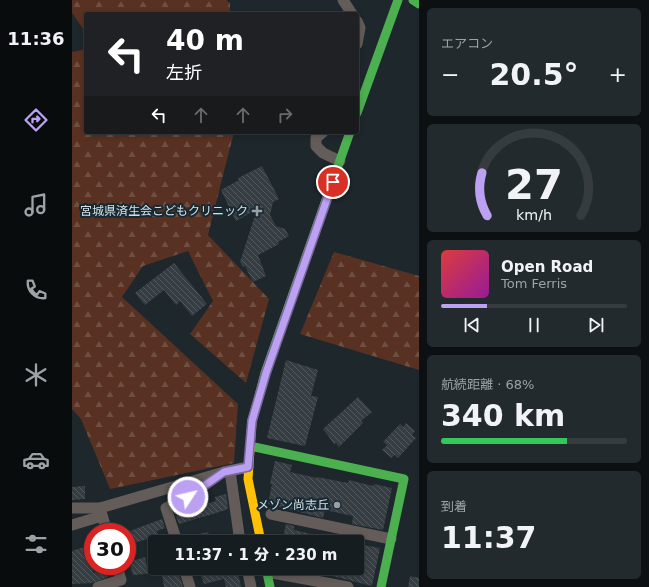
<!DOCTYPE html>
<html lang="ja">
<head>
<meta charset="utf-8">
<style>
  :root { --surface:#161d21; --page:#232a2e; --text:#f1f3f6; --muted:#9ea2a5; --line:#353b3f; --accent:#bca0f2 }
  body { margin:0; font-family:"DejaVu Sans","Noto Sans JP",sans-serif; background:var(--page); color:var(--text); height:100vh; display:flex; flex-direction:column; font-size:15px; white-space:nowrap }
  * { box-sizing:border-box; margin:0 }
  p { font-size:13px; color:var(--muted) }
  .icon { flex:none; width:22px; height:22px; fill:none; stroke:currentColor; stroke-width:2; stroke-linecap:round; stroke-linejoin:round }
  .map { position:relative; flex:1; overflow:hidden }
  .side { display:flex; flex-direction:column; gap:8px; padding:8px; background:#0c1012; width:230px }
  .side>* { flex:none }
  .top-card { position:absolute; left:12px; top:12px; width:275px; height:122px; border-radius:4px; box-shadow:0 2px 6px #0003,0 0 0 1px var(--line); background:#202124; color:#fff; overflow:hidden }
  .speed { position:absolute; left:12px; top:523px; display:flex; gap:8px; font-size:20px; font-weight:700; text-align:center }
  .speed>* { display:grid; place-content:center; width:52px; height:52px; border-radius:50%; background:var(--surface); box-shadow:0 2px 6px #0003,0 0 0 1px var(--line); line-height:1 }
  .speed .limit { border:6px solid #d22; background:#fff; color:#111 }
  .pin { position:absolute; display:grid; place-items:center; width:34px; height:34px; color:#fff; margin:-17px; border:2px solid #fff; border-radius:50%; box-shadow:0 1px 4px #0007 }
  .me { position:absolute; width:44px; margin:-22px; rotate:55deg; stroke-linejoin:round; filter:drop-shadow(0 0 3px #0008) }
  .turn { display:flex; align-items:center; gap:14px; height:84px; padding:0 16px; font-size:18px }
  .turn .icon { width:52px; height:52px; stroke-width:2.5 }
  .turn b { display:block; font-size:28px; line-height:34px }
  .lanes { display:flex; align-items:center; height:38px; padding:0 16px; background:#0003; justify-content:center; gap:20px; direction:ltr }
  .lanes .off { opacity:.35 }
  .big { font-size:30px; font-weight:800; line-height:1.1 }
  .side .widget { flex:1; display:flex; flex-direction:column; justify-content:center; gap:6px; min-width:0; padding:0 14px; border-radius:6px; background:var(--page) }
  .side .dial { align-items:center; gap:0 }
  .dial svg { height:104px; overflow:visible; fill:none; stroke:var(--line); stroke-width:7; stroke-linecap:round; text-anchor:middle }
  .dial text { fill:var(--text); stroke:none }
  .song { display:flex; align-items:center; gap:12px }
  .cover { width:48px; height:48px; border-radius:6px; background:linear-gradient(135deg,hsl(0 70% 55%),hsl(300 70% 35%)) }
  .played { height:4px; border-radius:2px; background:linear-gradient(90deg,var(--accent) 25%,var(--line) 25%) }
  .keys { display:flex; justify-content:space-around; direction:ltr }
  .heat { display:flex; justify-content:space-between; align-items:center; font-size:22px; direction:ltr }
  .charge { height:6px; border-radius:3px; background:linear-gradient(90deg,#34c759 68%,var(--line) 0) }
  .trip { position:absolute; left:76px; top:535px; width:216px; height:40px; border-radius:4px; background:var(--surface); box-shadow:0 2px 6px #0003,0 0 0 1px var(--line); font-weight:800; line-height:40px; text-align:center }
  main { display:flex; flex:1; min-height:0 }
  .tabs { display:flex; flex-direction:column; width:72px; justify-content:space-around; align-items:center; background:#090c0d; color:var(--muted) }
  .tabs .icon { width:28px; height:28px }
  .tabs .current { color:var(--accent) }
  .tabs b { font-size:18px; color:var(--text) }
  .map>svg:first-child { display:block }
  .forest { fill:url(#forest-firs) }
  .building { fill:url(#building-back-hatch) }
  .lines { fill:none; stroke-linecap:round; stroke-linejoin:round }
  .street { stroke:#645c59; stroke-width:11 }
  .fast { stroke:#4caf50; stroke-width:9 }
  .slow { stroke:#ffc107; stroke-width:9 }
  .route-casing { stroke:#7a689d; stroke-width:10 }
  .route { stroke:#bca0f2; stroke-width:7 }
  .poi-dot { fill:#959fa4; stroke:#172932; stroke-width:1.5 }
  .labels { text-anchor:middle; stroke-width:4; stroke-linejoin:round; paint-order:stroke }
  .poi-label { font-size:12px; fill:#d5e0e5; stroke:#172932; text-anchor:end }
</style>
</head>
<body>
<main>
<nav class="tabs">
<b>11:36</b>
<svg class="icon current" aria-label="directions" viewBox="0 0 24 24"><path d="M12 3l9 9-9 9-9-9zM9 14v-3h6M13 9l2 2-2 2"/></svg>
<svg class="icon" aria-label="music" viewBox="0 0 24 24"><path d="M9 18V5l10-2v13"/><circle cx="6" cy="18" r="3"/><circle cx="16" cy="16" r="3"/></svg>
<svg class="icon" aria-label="phone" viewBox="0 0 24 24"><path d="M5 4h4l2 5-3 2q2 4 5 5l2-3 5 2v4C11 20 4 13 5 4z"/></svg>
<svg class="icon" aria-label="climate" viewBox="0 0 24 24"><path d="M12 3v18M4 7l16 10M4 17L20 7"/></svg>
<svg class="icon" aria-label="car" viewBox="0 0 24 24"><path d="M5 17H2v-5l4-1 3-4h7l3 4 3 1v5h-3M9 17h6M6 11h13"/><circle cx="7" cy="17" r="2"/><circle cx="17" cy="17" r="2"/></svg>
<svg class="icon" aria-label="filters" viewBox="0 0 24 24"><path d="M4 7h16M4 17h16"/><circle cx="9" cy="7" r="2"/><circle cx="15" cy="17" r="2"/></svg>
</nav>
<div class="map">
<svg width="347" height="587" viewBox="0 0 347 587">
  <defs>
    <pattern id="forest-firs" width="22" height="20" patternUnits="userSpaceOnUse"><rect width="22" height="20" fill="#583122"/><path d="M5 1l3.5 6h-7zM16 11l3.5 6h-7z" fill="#6f4f42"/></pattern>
    <pattern id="building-back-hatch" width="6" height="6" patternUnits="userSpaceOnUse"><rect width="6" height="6" fill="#363e43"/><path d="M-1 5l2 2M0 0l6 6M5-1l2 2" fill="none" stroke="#525a5e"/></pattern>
  </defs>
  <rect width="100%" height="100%" fill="#1d272c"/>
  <g class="forest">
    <polygon points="0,0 154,0 158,3 158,14 14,14 14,33 0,13"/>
    <polygon points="14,49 14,132 162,132 136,235 197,299 174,383 118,334 141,301 116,251 71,266 50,297 166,404 162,463 38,489 9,419 0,409 0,52"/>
    <polygon points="262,252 347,276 347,370 228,334"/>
  </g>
  <g class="building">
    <polygon points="190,166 207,199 201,202 198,215 204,226 213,229 217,236 206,242 207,244 186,255 194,276 181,282 173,266 171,267 168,262 185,209 164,221 149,190 167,180 166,178"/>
    <polygon points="102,263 135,304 120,316 108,301 104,305 92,290 73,305 63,293"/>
    <polygon points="214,360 246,370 239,396 246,397 233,446 195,438"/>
    <polygon points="286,397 300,412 289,421 291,423 267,447 264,443 262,444 251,429"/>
    <polygon points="334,423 343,431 340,435 344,438 326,458 323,455 319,458 310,450 315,445 311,442 328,424 331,427"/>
    <polygon points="203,461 220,465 218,472 245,478 245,477 276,483 277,480 301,486 302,484 320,488 311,530 280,524 281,516 253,510 251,518 196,504 200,484 198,484"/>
    <polygon points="13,486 13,499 0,500 0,487"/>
    <polygon points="154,494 156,508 154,510 107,524 104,516 126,510 125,508 131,507 130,505 144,501 143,497"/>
    <polygon points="90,519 93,528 85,531 88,542 83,542 83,549 79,538 55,545 55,532"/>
    <polygon points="214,524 222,526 222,530 256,538 256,542 210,542"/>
    <polygon points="136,532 139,542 112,542 111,538"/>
    <polygon points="21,544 21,573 33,568 36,577 20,583 0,584 0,551"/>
    <polygon points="285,544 308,548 300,586 260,576 224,570 224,568 285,568"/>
    <polygon points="73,557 75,567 83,560 83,573 61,575 57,562"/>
    <polygon points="89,568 105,568 111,587 92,587"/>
    <polygon points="119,568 165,568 169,587 154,587 152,579 132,584 128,573 121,575"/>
    <polygon points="338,576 347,578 347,587 336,587"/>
  </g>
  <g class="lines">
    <g class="street">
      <polyline points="271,0 280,14"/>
      <polyline points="285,21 288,28 285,44"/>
      <polyline points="251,132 244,138 244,146 251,153 268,161"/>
      <polyline points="158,471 168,542"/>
      <polyline points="0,508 28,508 35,532"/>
      <polyline points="28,508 152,472 176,467"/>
      <polyline points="199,514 319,539"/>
      <polyline points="0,525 30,516"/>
      <polyline points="105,542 94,508 115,497 144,477"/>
      <polyline points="112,568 118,587"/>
      <polyline points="175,568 179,587"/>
      <polyline points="195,572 276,587"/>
      <polyline points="26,587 49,580 45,566"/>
    </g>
    <g class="fast">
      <polyline points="341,0 347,4"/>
      <polyline points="285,113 326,0"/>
      <polyline points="186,400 193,373 278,132"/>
      <polyline points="178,446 332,479 309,587"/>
      <polyline points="194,568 198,587"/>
    </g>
    <polyline class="slow" points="186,400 180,421 176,479 189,542"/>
  </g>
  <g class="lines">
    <defs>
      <polyline id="route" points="116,497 152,472 176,467 180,421 194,373 261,182"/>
    </defs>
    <use href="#route" class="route-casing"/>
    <use href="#route" class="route"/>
  </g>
  <g class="poi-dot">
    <path d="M183 205h4v4h4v4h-4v4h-4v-4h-4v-4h4z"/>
    <circle cx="265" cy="505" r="4"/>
  </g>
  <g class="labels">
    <g class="poi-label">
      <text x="176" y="215">宮城県済生会こどもクリニック</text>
      <text x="257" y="509">メゾン尚志丘</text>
    </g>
  </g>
</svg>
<div class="speed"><div class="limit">30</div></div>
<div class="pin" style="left:261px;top:182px;background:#d93025"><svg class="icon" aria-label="arrive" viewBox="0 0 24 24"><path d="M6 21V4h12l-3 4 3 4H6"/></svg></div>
<svg class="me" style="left:116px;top:497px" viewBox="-20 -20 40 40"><circle r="17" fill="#bca0f2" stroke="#fff" stroke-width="3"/><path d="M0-11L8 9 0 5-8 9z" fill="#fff"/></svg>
<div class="trip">11:37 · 1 分 · 230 m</div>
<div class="top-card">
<div class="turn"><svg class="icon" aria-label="left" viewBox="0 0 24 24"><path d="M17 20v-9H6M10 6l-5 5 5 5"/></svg><div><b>40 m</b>左折</div></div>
<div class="lanes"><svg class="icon" aria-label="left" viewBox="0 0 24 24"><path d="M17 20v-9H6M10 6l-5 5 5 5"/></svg><svg class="icon off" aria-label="ahead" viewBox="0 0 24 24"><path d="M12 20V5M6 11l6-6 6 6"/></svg><svg class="icon off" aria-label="ahead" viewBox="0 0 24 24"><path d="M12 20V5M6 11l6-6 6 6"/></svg><svg class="icon off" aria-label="right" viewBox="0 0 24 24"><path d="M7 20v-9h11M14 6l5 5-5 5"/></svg></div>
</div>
</div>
<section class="side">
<div class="widget"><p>エアコン</p>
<div class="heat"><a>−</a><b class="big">20.5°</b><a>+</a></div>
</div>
<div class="widget dial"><svg viewBox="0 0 100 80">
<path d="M14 69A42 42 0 1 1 86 69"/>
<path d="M14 69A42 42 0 0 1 10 36" stroke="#bca0f2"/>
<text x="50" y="56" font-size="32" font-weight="700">27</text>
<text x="50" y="72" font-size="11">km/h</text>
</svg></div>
<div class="widget">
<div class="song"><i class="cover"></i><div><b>Open Road</b><p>Tom Ferris</p></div></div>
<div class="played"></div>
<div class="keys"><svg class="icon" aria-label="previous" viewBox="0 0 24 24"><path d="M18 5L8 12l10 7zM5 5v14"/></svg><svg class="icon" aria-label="pause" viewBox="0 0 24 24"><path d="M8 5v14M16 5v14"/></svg><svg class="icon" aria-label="next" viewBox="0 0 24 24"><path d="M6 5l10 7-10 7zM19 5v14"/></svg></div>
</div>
<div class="widget"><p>航続距離 · 68%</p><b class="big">340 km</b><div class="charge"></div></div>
<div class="widget"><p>到着</p><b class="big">11:37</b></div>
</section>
</main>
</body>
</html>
